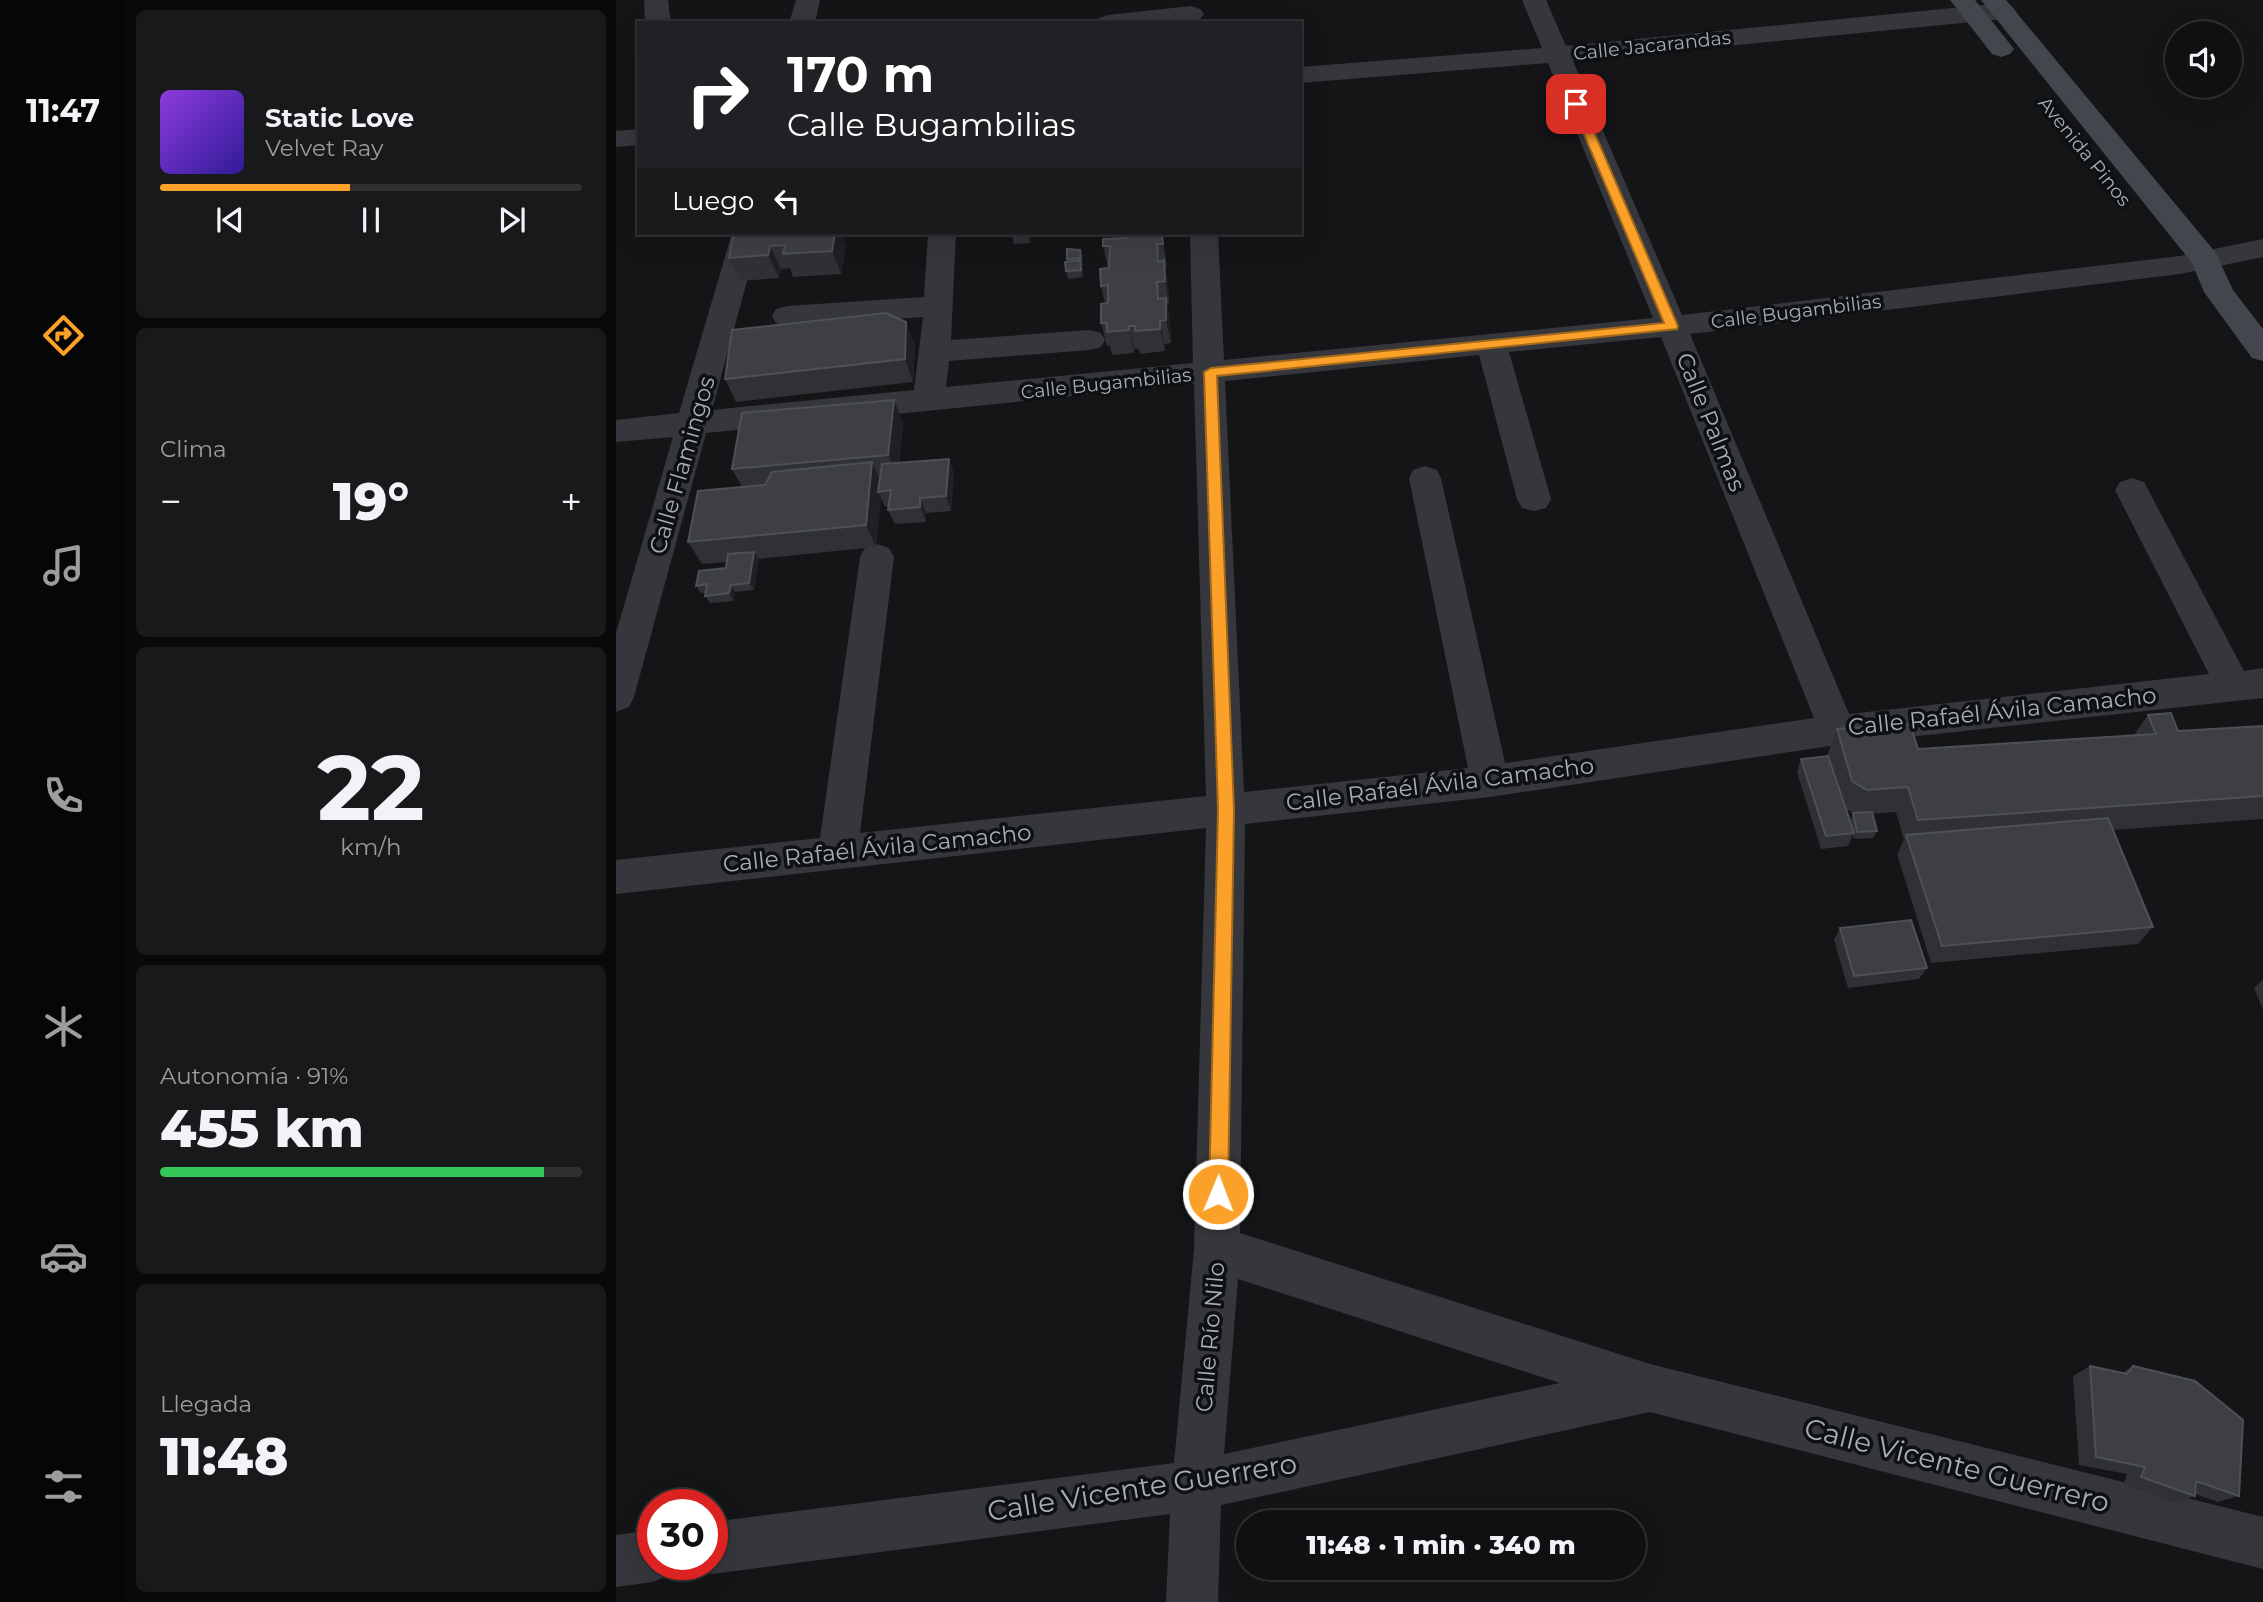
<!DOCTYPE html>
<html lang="es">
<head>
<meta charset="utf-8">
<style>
  :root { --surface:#0f1011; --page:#18191a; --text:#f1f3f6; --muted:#9b9d9f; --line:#2f3031; --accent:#fba028 }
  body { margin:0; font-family:Montserrat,sans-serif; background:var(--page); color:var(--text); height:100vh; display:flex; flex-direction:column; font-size:26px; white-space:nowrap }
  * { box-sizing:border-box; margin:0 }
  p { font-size:23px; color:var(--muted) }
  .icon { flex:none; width:38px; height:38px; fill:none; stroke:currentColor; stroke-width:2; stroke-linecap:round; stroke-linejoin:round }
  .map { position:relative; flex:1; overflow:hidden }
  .drawer { display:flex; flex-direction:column; gap:10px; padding:10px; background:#080909; width:490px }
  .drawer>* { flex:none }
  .guide { position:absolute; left:21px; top:21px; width:665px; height:214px; border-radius:0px; box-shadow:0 7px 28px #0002,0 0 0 2px var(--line); background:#202124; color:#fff; overflow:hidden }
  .fabs { position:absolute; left:1549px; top:21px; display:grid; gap:14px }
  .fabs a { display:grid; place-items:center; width:77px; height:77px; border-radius:50%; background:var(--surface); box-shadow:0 7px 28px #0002,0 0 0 2px var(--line); font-size:35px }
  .speed { position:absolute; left:21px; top:1489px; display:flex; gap:14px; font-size:35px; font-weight:700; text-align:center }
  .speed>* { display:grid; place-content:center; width:91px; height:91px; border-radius:50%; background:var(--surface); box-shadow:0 7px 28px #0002,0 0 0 2px var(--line); line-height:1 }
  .speed .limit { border:10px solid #d22; background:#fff; color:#111 }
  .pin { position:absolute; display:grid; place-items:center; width:60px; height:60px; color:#fff; margin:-30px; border-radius:14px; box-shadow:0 4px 10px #0006 }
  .me { position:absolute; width:77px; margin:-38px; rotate:1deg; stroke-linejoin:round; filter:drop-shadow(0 0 5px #0008) }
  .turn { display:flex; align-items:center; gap:24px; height:147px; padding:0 35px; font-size:32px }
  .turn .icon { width:91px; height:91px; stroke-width:2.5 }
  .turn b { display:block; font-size:49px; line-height:60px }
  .then { display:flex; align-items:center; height:66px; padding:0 35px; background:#0003; gap:14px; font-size:26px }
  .big { font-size:52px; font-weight:800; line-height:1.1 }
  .drawer .widget { flex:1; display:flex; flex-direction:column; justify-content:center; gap:10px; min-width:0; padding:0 24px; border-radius:10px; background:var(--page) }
  .drawer .dial { align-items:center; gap:0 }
  .dial b { font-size:91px; line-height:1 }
  .song { display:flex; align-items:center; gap:21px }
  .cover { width:84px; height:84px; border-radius:10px; background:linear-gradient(135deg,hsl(270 70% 55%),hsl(250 70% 35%)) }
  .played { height:7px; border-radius:4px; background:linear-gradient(90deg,var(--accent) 45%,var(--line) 45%) }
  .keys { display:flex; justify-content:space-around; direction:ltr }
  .heat { display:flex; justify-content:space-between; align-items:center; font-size:38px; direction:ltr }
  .charge { height:10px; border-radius:5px; background:linear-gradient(90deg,#34c759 91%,var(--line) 0) }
  .trip { position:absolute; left:620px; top:1510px; width:410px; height:70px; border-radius:35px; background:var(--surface); box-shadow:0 7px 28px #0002,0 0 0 2px var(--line); font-weight:800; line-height:70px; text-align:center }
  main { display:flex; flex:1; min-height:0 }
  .menu { display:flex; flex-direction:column; width:126px; justify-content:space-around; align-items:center; background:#060607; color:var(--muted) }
  .menu .icon { width:49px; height:49px }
  .menu .selected { color:var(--accent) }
  .menu b { font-size:32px; color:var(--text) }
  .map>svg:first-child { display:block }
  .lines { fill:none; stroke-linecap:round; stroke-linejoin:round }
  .minor { fill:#35373c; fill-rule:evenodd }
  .secondary { fill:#43464c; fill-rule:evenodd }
  .wall { fill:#303135; fill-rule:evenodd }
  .shaded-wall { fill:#1f2023 }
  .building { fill:#3d3f43; stroke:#4d5055; stroke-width:2 }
  .route { fill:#fba028; stroke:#a3681a; stroke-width:2 }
  .labels { text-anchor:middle; stroke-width:7; stroke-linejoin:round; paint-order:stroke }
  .far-street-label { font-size:19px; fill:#a6adb7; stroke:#0f1011 }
  .street-label { font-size:23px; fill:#a6adb7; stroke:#0f1011 }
  .near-street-label { font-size:28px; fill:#a6adb7; stroke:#0f1011 }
</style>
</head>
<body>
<main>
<nav class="menu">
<b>11:47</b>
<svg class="icon selected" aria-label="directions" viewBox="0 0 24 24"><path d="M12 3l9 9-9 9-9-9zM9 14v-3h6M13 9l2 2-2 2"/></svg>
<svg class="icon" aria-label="music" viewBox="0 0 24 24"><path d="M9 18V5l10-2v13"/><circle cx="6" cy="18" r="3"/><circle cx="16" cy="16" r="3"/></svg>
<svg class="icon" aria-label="phone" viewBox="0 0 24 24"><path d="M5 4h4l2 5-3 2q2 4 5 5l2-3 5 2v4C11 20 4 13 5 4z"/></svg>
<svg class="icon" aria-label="climate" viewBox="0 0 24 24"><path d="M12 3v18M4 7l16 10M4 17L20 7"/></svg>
<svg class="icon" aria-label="car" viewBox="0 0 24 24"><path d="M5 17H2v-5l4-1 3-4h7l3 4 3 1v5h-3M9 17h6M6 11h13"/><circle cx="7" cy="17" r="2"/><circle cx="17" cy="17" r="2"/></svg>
<svg class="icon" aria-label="filters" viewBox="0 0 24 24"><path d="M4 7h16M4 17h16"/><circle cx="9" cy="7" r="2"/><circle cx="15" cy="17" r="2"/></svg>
</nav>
<section class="drawer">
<div class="widget">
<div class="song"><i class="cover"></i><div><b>Static Love</b><p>Velvet Ray</p></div></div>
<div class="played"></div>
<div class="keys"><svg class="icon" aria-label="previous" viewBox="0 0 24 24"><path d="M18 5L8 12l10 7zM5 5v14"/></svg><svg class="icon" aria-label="pause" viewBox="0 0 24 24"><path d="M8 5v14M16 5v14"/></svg><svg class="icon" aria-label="next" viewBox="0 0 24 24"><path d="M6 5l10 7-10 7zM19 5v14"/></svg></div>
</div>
<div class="widget"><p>Clima</p>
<div class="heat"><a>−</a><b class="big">19°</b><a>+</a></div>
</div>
<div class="widget dial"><b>22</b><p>km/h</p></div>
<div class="widget"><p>Autonomía · 91%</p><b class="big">455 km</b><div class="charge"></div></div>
<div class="widget"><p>Llegada</p><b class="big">11:48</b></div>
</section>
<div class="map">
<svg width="1647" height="1602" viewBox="0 0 1647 1602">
  <rect width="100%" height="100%" fill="#141517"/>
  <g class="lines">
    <g class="minor">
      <polygon points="28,0 52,0 55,23 29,23"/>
      <polygon points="180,0 204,0 199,23 173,23"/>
      <path d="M906,0H930L950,46L1387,3L1396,6L1400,11L1396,16L1387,19L957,61L1066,315L1564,256L1647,239V257L1564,274L1074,334L1233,714L1593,674L1499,490L1504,482L1516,478L1528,482L1628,671L1647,668V698L1221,745L874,797L629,824L624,1233L1034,1364L1647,1517V1569L1034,1412L605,1505L602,1602H550L554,1514L96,1574L78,1566L96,1564V1522L558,1463L578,1249L590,828L0,894V860L204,838L244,557L249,548L261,544L273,548L278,557L244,833L590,796L578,384L90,433L18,697L13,707L0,712V633L57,437L0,442V420L63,413L116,233H144L96,410L298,390L307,317L171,326L160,323L156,316L160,309L171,306L308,297L312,233H340L335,340L474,330L485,333L489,340L485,347L474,350L333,361L330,387L577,363L574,233H602L608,360L1037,318L932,63L684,83V67L926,48ZM1045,337L1198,718L889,763L825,478L821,470L809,466L797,470L793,478L852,768L628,792L609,381L863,355L901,499L906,508L918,511L930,508L935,499L893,352ZM622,1279L944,1383L608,1454Z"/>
      <polygon points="575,6 584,9 588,14 584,19 564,23 480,23 483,18 492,15"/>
      <polygon points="23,129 23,145 0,147 0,131"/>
      <polygon points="37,1530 37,1564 59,1564 55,1574 37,1582 0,1587 0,1535"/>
    </g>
    <g class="secondary">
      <polygon points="1334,0 1359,0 1398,49 1394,54 1385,57 1376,54"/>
      <polygon points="1365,0 1390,0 1600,253 1617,290 1647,329 1647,361 1636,358 1588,292 1576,263"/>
    </g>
  </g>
  <g class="wall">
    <polygon points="118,233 225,233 230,245 225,274 177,277 174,268 165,269 163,278 123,281 113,258"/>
    <polygon points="413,233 414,243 398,244 396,236"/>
    <polygon points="546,234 551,267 549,267 552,283 553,304 551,304 554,321 555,343 548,344 549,351 524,354 523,349 518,349 518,353 496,355 494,346 491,346 485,323 489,303 485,286 492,268 487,246 511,238"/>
    <polygon points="466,258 467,265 466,266 467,277 452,279 450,271 451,259"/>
    <polygon points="299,345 297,382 120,402 109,379"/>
    <polygon points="278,400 287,423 283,463 333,459 338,474 335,511 310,513 310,522 279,524 272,510 273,506 269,507 265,497 260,547 142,559 138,590 119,592 118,601 94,603 89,596 90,592 85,593 80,586 110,568 111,562 86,564 72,542 126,487 116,469"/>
    <path d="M1532,715L1562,731L1647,726V819L1497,830L1537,927L1522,944L1315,963L1281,854L1288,840L1280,812L1256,814L1261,831L1257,838L1238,839L1237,835L1232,846L1205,849L1181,772L1185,759L1211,756L1221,729L1302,749L1518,735ZM1230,809L1237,813L1234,820Z"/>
    <polygon points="1224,928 1311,968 1303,979 1232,988 1218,940"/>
    <polygon points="1647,980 1647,1010 1638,988"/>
    <polygon points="1474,1366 1506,1373 1517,1366 1623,1496 1602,1502 1579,1494 1579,1496 1559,1503 1507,1484 1511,1474 1463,1465 1457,1376"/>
  </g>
  <g class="shaded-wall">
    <polygon points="219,233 225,233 230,245 225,274 216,251"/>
    <polygon points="546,234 550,258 551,267 547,244"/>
    <polygon points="154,246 165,269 163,278 152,255"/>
    <polygon points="548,260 552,283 553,304 549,281"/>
    <polygon points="550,298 554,321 555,343 550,320"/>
    <polygon points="544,321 548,344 549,351 544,329"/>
    <polygon points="290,322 299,345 297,382 289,359"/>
    <polygon points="513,326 518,349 518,353 513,330"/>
    <polygon points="278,400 287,423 282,477 272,455"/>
    <polygon points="333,459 338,474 335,511 330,496"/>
    <polygon points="256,462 266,484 262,492 265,497 260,547 250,525"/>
    <polygon points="304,498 310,513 310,522 304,507"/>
    <polygon points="138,552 143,559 138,590 133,583"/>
    <polygon points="115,585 119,592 118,601 113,593"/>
  </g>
  <g class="building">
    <polygon points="118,233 219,233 216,251 167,254 169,245 154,246 152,255 113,258"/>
    <polygon points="396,233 411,233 412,235 396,236"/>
    <polygon points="511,233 529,233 529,236 546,234 547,244 541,244 542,262 548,260 549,281 541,282 542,299 550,298 550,320 544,321 544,329 519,331 519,326 513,326 513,330 491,332 491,323 485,323 485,304 492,303 492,285 485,286 484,269 493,268 494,246 487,246 487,239 511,238"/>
    <polygon points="451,249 464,250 465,258 451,259"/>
    <polygon points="464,260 465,270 450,271 449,262"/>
    <polygon points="270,313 290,322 289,359 109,379 116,330"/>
    <polygon points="278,400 272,455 116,469 126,413"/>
    <polygon points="333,459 330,496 304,498 304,507 272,510 275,490 262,492 266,464"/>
    <polygon points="256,462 250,525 72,542 82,491 149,485 156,472"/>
    <polygon points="138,552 133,583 115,585 113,593 89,596 91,584 80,586 83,571 110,568 112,554"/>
    <polygon points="1555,713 1562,731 1647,726 1647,796 1302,820 1292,787 1251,790 1236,781 1221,729 1294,724 1302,749 1540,734 1532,715"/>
    <polygon points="1212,756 1238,833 1210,836 1185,759"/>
    <polygon points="1256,812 1261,831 1241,832 1237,813"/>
    <polygon points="1492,818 1537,927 1326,946 1290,835"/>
    <polygon points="1295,920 1311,968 1238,976 1224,928"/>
    <polygon points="1474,1366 1511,1374 1517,1366 1579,1381 1627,1420 1623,1496 1580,1481 1579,1496 1525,1477 1529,1467 1480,1457"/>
  </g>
  <polygon class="route" points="960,101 966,104 1062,326 1061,329 601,376 618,810 612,1194 609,1201 602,1204 596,1201 593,1194 602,810 588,372 595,368 1048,323 955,104"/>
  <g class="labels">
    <g class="far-street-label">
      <text transform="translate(1036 45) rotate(-6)" y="7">Calle Jacarandas</text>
      <text transform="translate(1469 151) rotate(51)" y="7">Avenida Pinos</text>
      <text transform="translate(1180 311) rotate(-7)" y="7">Calle Bugambilias</text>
      <text transform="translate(490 383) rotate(-6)" y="7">Calle Bugambilias</text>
    </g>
    <g class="street-label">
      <text transform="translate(1095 422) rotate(68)" y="8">Calle Palmas</text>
      <text transform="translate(66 465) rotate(-74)" y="8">Calle Flamingos</text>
      <text transform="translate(1386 711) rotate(-6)" y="8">Calle Rafaél Ávila Camacho</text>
      <text transform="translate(824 784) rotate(-7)" y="8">Calle Rafaél Ávila Camacho</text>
      <text transform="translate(261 848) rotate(-6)" y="8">Calle Rafaél Ávila Camacho</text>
      <text transform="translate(594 1337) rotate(-85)" y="8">Calle Río Nilo</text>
    </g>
    <g class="near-street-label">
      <text transform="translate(1341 1465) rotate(14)" y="10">Calle Vicente Guerrero</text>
      <text transform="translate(526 1487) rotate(-9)" y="10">Calle Vicente Guerrero</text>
    </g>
  </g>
</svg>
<div class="fabs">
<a><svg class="icon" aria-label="sound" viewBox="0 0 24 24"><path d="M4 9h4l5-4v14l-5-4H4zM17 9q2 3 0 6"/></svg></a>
</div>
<div class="speed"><div class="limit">30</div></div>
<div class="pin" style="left:960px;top:104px;background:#d93025"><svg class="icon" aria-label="arrive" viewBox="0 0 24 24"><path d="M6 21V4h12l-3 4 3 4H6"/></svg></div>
<svg class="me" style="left:602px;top:1194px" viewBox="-20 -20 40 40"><circle r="17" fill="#fba028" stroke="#fff" stroke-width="3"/><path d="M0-11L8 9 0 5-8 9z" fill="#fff"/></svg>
<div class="trip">11:48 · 1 min · 340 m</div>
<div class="guide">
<div class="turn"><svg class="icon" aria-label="right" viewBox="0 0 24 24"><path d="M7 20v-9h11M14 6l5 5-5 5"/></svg><div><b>170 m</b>Calle Bugambilias</div></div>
<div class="then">Luego<svg class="icon" aria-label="left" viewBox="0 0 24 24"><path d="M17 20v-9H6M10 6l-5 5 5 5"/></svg></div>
</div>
</div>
</main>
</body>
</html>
